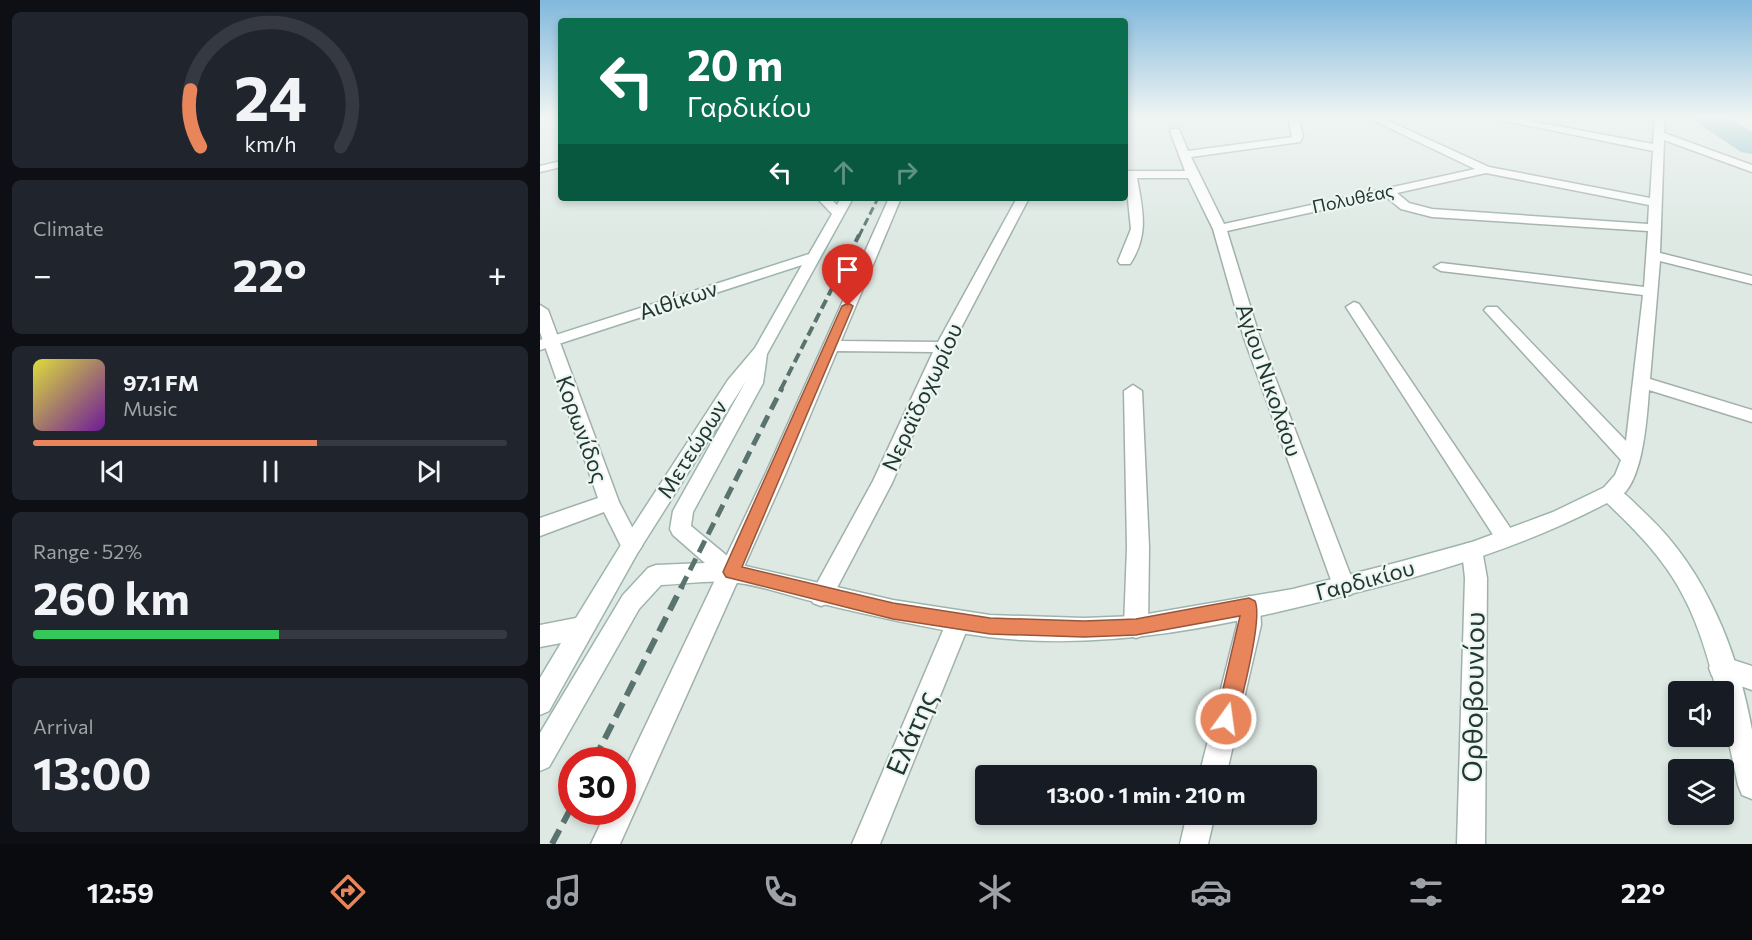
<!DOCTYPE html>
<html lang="en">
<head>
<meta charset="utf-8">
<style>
  :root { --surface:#171b24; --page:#20242c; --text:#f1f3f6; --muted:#9ea1a6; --line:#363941; --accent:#e9855b }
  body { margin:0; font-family:Commissioner,sans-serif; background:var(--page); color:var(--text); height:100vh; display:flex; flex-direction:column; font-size:22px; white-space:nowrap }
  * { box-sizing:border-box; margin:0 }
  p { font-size:20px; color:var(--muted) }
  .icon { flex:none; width:33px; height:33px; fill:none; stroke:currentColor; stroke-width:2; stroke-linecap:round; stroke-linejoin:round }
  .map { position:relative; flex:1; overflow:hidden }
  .panel { display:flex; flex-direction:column; gap:12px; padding:12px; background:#0d0f14; width:540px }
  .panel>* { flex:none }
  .top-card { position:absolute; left:18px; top:18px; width:570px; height:183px; border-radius:6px; box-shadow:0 3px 9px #0003; background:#0b6e4f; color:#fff; overflow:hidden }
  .tools { position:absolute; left:1128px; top:681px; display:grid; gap:12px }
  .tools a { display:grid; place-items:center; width:66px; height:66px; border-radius:6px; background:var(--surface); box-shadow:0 3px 9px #0003; font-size:30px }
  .speed { position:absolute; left:18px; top:747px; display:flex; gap:12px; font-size:30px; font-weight:700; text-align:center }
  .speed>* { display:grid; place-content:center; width:78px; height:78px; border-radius:50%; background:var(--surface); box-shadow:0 3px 9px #0003; line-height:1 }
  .speed .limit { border:9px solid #d22; background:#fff; color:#111 }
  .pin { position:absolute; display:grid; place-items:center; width:51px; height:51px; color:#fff; margin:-62px -26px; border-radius:50% 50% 50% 0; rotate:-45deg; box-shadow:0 0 6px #0007 }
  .pin .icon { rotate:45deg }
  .me { position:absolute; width:66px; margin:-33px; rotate:14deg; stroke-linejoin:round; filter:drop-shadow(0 0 4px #0008) }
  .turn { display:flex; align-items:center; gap:21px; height:126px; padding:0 30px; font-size:27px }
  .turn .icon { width:78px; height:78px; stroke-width:2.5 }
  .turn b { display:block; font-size:42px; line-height:51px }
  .lanes { display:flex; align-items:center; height:57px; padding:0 30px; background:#0003; justify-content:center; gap:30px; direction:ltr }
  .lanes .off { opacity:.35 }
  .big { font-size:45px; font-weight:700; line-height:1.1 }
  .panel .card { flex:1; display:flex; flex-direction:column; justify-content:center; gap:9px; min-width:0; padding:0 21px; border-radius:9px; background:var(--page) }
  .panel .dial { align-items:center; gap:0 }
  .dial svg { height:156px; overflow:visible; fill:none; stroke:var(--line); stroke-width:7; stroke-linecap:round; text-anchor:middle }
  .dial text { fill:var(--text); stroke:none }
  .song { display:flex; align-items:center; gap:18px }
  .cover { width:72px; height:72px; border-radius:9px; background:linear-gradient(135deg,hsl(60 70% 55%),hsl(280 70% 35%)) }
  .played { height:6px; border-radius:3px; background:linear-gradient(90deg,var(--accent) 60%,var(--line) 60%) }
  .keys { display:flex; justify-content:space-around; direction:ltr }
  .heat { display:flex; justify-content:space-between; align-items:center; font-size:33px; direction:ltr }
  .charge { height:9px; border-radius:4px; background:linear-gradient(90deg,#34c759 52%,var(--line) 0) }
  .trip { position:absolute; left:435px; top:765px; width:342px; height:60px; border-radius:6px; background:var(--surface); box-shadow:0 3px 9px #0003; font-weight:700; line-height:60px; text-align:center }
  .tabs { display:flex; height:96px; justify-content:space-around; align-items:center; background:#090b0e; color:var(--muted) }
  .tabs .icon { width:42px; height:42px }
  .tabs .selected { color:var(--accent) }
  .tabs b { font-size:27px; color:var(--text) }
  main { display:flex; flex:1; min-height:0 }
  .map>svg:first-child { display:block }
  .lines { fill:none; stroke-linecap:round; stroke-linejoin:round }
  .river { fill:#88becb; fill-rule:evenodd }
  .street-casing { stroke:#a1b0ab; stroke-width:3 }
  .secondary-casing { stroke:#9eb4ad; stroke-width:3 }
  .street { fill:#fff; fill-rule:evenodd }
  .secondary { fill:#fff; fill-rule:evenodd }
  .rail-far3 { stroke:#5a736e; stroke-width:3; stroke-dasharray:8 4; stroke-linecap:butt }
  .rail-far2 { stroke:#5a736e; stroke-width:4; stroke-dasharray:10 5; stroke-linecap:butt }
  .rail-far1 { stroke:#5a736e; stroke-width:5; stroke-dasharray:13 7; stroke-linecap:butt }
  .rail { stroke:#5a736e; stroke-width:6; stroke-dasharray:16 8; stroke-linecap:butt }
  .route { fill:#e9855b; stroke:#97563b; stroke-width:1.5 }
  .labels { text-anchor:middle; stroke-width:4.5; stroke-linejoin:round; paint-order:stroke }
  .far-street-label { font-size:18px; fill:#203732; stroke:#eef6f2 }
  .street-label { font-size:22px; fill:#203732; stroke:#eef6f2 }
  .near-street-label { font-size:27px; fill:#203732; stroke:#eef6f2 }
</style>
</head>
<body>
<main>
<section class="panel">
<div class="card dial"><svg viewBox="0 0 100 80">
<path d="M14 69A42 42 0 1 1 86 69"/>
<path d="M14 69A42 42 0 0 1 9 40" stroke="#e9855b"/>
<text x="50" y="56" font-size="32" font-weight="700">24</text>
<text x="50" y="72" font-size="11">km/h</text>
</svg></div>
<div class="card"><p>Climate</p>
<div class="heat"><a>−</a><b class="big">22°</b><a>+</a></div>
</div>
<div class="card">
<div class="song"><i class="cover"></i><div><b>97.1 FM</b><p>Music</p></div></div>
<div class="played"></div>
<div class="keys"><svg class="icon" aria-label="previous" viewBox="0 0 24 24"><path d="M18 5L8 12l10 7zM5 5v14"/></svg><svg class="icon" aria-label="pause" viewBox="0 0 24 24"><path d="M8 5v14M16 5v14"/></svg><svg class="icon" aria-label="next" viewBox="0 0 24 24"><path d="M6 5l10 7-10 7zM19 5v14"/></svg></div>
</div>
<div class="card"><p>Range · 52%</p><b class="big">260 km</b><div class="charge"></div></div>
<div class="card"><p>Arrival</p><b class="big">13:00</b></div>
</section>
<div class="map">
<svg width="1212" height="844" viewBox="0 0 1212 844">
  <rect width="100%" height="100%" fill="#dee9e4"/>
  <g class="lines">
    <polygon class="river" points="1154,117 1189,117 1212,132 1212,154 1201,152 1158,123"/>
    <defs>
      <g id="street">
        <path d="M748,117H758L763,136L760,142L651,157L684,224L935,169L826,117H840L949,167L1110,198L1113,151L946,117H969L1113,144L1115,117H1125L1124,133L1212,165V172L1124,140L1120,253L1212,276V284L1120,261L1110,379L1212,410V422L1109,390C1107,414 1103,512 1062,499L1059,493L1075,475L1081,460L944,310L947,307H957L1086,441L1103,295L901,271L894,267L901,263L1104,287L1108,231L892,217L861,209L845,196L687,231L720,338L815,587L812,594L804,597L796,594L704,338L673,229L648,178H597C603,211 609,235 590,264H580L578,261L591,229L585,171H645L630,131L631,129H639L648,151L752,137ZM946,173L1109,205L1108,224L892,209L869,203L857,193Z"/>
        <polygon points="21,161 21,167 0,172 0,166"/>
        <polygon points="349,198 361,198 301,341 398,342 477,198 489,198 411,347 352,483 289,603 281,606 273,603 270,596 333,481 393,352 297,351 245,475 80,844 51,844 66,812 82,812 82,775 225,475"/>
        <polygon points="814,302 819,304 973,532 976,538 973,544 966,547 959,544 806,307"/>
        <polygon points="0,305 8,310 79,502 102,546 98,552 91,555 84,552 64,512 0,536 0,518 58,498 0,332"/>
        <polygon points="593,385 602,391 609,547 608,627 604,635 596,638 588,635 584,627 587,547 584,391"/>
        <polygon points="933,542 941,544 947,578 945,844 917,844 925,578 922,551 925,544"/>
        <polygon points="709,596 717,599 720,606 721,625 686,776 659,776 697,625 698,606 701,599"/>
        <polygon points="418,611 426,614 430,622 340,844 312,844 410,614"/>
        <polygon points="1181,656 1212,666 1212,690 1172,676 1169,668 1172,660"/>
        <polygon points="647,814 675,814 668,844 640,844"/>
      </g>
      <path id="secondary" d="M277,198H290L297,205L301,198H313L227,354L223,383L153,512L151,526L197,564L353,600L450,615L544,618L596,616L753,589L859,562L932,542L1013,512L1069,485C1084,490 1096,505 1108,516C1166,571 1198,652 1212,730C1212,752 1212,777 1212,799L1202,795L1198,785L1184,720V692H1177C1154,602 1135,567 1067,503C987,545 902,571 814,593C696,624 570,652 448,637C389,629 332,616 275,602C248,596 218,584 190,582C167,580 144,584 121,585L99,609L9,767L0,771V733L83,595L108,568L116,565L165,563L133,535L130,529L133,511L206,381L98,552L9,711L0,715V678L21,643L0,647V625L36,618L84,540L188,380L215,348L262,265L0,350V340L269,254L292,214Z"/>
    </defs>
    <use href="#street" class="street-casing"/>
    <use href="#secondary" class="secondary-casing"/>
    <use href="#street" class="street"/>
    <use href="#secondary" class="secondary"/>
    <polyline class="rail-far3" points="319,236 338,198"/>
    <polyline class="rail-far2" points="241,389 319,235"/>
    <polyline class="rail-far1" points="141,588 242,388"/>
    <g class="rail">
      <polyline points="54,760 142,586"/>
      <polyline points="12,844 32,806"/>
    </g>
  </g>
  <linearGradient id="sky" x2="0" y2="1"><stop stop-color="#81b8dc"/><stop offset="0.5" stop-color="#f0f5f3"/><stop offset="1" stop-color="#f0f5f3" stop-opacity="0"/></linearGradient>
  <rect width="1212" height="235" fill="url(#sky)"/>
  <path class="route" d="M308,303L313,306L202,567L353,603L450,618L544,621L596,619L709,598L715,601C723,618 701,705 693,726L686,729L679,726L676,719L700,616L596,635L544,637L450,634L353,619L186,577L183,572L302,306Z"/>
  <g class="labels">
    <g class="far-street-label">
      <text transform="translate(813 199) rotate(-12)" y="6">Πολυθέας</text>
    </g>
    <g class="street-label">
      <text transform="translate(138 300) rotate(-18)" y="8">Αιθίκων</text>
      <text transform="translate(729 380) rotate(71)" y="8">Αγίου Νικολάου</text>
      <text transform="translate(382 397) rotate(-65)" y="8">Νεραϊδοχωρίου</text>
      <text transform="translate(42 429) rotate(70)" y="8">Κορωνίδος</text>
      <text transform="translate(152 449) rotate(-58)" y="8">Μετεώρων</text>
      <text transform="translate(825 580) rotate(-15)" y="8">Γαρδικίου</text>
    </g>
    <g class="near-street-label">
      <text transform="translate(934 697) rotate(-89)" y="9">Ορθοβουνίου</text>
      <text transform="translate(372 733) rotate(-67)" y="9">Ελάτης</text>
    </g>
  </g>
</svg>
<div class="tools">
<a><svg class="icon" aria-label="sound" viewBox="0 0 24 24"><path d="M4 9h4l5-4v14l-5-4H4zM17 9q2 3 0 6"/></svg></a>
<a><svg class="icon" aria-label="layers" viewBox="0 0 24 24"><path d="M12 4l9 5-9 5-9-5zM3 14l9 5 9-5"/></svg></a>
</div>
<div class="speed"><div class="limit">30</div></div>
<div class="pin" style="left:308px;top:306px;background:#d93025"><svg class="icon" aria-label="arrive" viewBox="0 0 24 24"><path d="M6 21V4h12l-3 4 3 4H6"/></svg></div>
<svg class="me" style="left:686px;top:719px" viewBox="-20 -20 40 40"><circle r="17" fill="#e9855b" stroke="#fff" stroke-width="3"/><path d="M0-11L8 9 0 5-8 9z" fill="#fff"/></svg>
<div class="trip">13:00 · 1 min · 210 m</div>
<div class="top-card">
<div class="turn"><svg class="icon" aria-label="left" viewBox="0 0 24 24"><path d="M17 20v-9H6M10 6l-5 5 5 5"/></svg><div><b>20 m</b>Γαρδικίου</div></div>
<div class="lanes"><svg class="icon" aria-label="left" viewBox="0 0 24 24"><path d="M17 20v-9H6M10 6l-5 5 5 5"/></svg><svg class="icon off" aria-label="ahead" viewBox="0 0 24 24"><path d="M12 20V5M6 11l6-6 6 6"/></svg><svg class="icon off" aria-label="right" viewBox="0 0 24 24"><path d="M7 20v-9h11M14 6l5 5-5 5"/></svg></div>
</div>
</div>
</main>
<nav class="tabs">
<b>12:59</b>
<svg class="icon selected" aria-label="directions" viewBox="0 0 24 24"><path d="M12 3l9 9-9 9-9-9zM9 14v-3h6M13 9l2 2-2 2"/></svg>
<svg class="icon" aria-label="music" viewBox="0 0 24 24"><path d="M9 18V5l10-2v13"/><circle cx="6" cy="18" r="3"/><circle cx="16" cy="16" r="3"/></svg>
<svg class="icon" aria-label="phone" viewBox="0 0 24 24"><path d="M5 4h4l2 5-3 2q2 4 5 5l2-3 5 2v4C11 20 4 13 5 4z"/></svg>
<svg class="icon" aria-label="climate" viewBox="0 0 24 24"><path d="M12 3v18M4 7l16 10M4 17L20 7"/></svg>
<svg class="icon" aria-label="car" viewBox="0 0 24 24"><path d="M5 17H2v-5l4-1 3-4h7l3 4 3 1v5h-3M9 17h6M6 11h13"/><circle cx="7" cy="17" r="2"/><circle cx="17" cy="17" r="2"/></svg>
<svg class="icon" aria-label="filters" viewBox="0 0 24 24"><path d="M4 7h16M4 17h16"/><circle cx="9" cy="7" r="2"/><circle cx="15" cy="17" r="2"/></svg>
<b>22°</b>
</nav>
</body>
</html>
